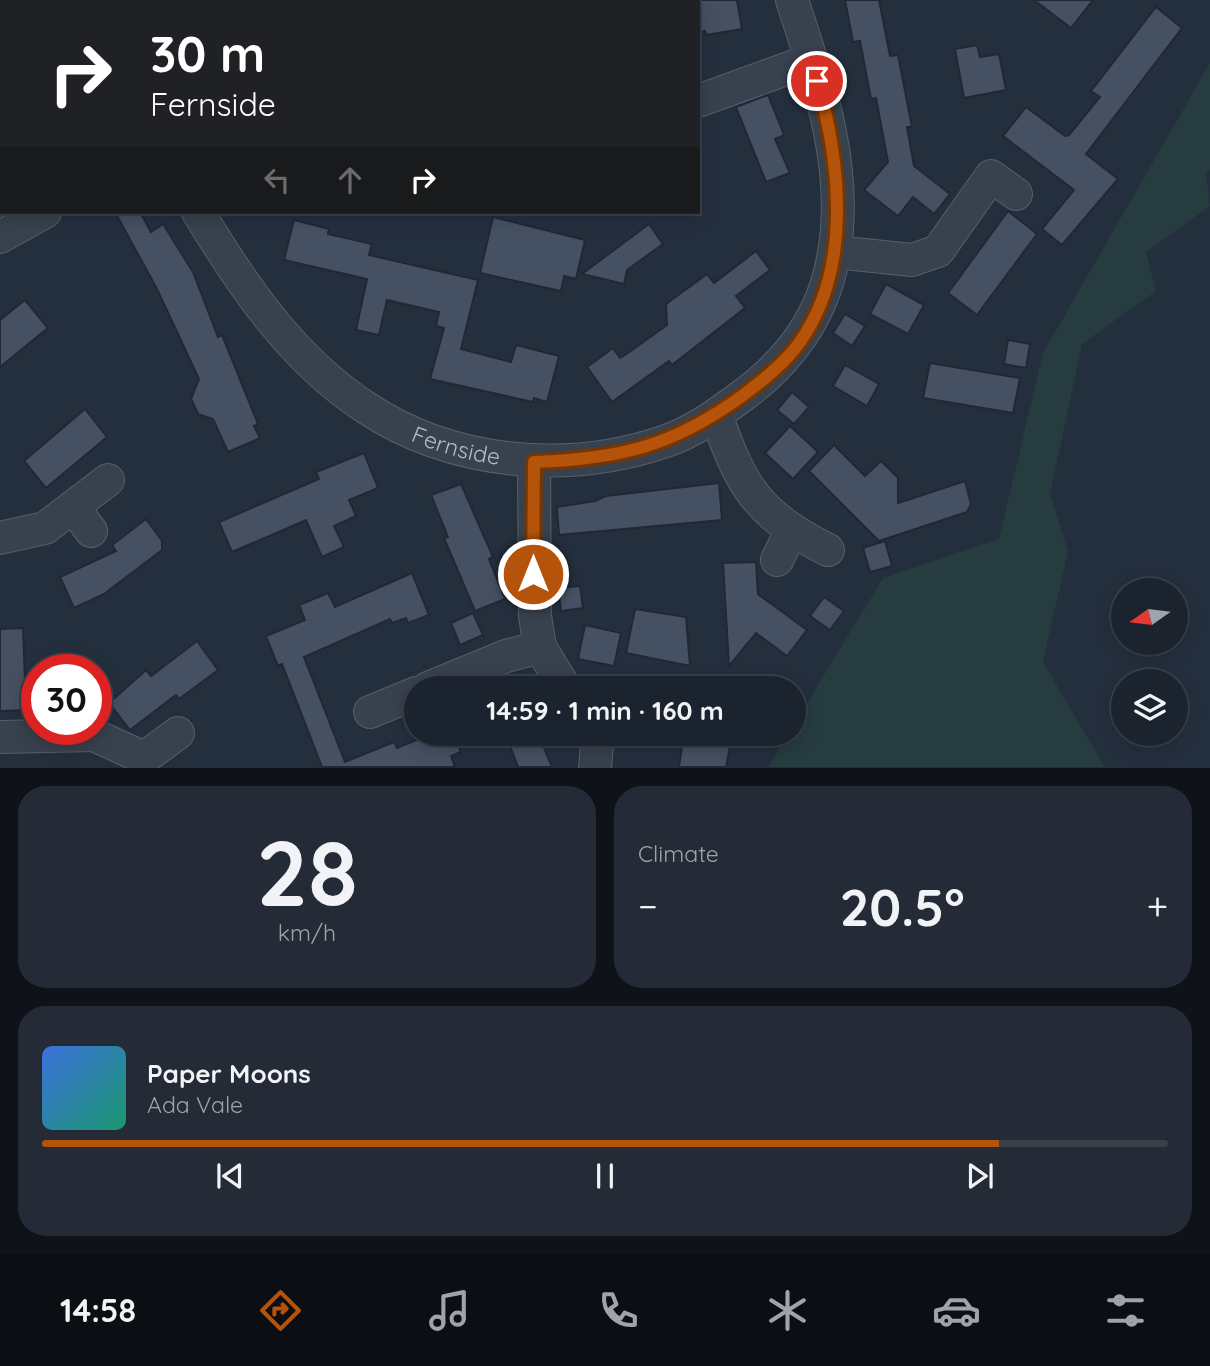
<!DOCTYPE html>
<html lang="en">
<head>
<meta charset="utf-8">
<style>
  :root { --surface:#1b232e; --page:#242b36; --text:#f1f3f6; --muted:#a0a4aa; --line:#39404a; --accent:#b45309 }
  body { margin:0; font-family:Quicksand,sans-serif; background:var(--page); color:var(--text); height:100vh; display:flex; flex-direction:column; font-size:26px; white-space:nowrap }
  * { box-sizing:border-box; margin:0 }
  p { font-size:23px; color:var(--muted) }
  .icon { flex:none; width:38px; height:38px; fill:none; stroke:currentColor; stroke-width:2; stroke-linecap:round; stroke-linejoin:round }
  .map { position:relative; height:768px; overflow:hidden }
  .drawer { display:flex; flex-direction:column; gap:18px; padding:18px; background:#0f1319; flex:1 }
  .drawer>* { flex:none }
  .top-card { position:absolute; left:0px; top:0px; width:700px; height:214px; box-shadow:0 4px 18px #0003,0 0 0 2px var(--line); background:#202124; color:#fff; overflow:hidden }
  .needle { width:46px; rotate:256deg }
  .tools { position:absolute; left:1111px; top:578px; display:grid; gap:14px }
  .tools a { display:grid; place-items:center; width:77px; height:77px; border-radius:50%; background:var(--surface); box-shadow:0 4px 18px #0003,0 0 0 2px var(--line); font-size:35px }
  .speed { position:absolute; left:21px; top:654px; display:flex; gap:14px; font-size:35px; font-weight:700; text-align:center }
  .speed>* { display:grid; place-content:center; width:91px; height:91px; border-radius:50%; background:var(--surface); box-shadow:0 4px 18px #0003,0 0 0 2px var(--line); line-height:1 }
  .speed .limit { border:10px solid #d22; background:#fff; color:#111 }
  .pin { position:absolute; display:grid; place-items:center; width:60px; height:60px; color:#fff; margin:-30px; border:4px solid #fff; border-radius:50%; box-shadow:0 2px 7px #0007 }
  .me { position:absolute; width:77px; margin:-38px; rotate:0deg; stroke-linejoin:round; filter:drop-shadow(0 0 5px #0008) }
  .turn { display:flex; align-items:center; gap:24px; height:147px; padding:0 35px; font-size:32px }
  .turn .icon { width:91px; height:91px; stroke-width:2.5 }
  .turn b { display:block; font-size:49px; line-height:60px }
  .lanes { display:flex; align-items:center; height:66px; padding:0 35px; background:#0003; justify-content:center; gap:35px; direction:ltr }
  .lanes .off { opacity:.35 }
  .big { font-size:52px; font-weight:700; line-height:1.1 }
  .drawer .widget { flex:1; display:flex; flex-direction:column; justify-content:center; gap:10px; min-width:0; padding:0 24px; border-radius:28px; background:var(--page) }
  .drawer .dial { align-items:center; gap:0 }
  .dial b { font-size:91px; line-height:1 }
  .song { display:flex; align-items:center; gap:21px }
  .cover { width:84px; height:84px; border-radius:10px; background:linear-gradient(135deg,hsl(220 70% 55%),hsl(160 70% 35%)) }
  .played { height:7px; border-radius:4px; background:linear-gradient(90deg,var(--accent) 85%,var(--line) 85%) }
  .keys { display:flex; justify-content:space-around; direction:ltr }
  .heat { display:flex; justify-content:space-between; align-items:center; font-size:38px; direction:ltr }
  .drawer .tiles { flex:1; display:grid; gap:18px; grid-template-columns:1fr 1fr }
  .widget:last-child { grid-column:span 2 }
  .trip { position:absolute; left:404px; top:676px; width:402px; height:70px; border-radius:35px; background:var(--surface); box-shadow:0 4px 18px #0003,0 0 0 2px var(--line); font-weight:700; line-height:70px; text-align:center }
  .tab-bar { display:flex; height:112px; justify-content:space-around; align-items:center; background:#0b0e12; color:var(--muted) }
  .tab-bar .icon { width:49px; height:49px }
  .tab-bar .on { color:var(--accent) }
  .tab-bar b { font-size:32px; color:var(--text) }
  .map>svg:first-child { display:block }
  .green { fill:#263c3f }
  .building { fill:#455162; stroke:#1f2835; stroke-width:2 }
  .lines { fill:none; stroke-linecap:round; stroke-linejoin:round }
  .minor-casing { stroke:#565f6c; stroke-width:34 }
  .minor { stroke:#38414e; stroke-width:32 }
  .route-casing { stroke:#753606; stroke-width:18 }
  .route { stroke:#b45309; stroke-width:12 }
  .labels { text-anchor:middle; stroke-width:7; stroke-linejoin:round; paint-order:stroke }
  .street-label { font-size:23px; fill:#b4bcc9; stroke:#1d2633 }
</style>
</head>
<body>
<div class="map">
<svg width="1210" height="768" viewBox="0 0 1210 768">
  <rect width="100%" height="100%" fill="#242f3e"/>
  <polygon class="green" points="1210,63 1210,170 1206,175 1210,206 1146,252 1156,291 1082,344 1050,494 1068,551 1043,662 1105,767 768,767 788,733 794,733 795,723 883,578 999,539 1043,353"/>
  <g class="building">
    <polygon points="698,0 737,0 742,29 706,35 705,31 698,32"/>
    <polygon points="845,0 879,0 890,56 898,55 912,127 907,127 914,166 950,194 934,214 913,197 898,216 864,190 888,162 876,98 871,99 860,41 853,42"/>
    <polygon points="1034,0 1093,0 1071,28"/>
    <polygon points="1156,7 1182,28 1086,154 1118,179 1062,245 1042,229 1074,190 1003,136 1026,107 1065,136 1069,135 1100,97 1091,91"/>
    <polygon points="977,45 980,57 999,54 1006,90 964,98 955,49"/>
    <polygon points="768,95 784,135 775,139 790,173 766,182 736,107"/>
    <polygon points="1008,211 1037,234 977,315 948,293"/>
    <polygon points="115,212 140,212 151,232 163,224 193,272 218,337 222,335 258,424 254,426 260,438 228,452 213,419 198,414 191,399 199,379 157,289"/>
    <polygon points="493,217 585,240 576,279 564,276 561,291 480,273"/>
    <polygon points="294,220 329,229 328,234 372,244 369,255 478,280 461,349 511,362 516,345 559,356 547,402 534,398 533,402 430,379 444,328 436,326 439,312 387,300 379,335 356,330 367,279 284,260"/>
    <polygon points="649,224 663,244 627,270 624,284 582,274"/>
    <polygon points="756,251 770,270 736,296 745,308 672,365 669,361 612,402 587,367 613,348 620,358 628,353 667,325 666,304 707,274 714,283"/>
    <polygon points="886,284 924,305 908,334 870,314"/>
    <polygon points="25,300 48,328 0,367 0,320"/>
    <polygon points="845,314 865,326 852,346 833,333"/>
    <polygon points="1008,340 1030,344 1026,368 1004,364"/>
    <polygon points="930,363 1020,378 1013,413 923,398"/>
    <polygon points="845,365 879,384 867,406 833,386"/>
    <polygon points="792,392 809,407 794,424 777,410"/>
    <polygon points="85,409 107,437 46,488 24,461"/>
    <polygon points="790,426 818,452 793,479 765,453"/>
    <polygon points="834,445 865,476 881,461 898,478 898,503 965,481 971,504 967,512 879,541 809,471"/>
    <polygon points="364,453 378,488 349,500 356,516 334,526 344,547 322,557 306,520 232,552 219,522 319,479 316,472"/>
    <polygon points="719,483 722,520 559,535 557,507 595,501 606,496"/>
    <polygon points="461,484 493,557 489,559 505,599 475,611 444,538 448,537 431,495"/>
    <polygon points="146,519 162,541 162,550 104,594 74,608 60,577 116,551 112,545"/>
    <polygon points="885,541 892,566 870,572 863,548"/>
    <polygon points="756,562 758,594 807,630 787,656 756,633 729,666 723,563"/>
    <polygon points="412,573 429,615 408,623 406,618 392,623 390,619 304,657 345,762 394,742 397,748 433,733 452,733 461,752 451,756 455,767 322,767 282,664 278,666 266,636 305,620 299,605 328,593 335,607"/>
    <polygon points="580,586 583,608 561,611 558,588"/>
    <polygon points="824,597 844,611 830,630 810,616"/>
    <polygon points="635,609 686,617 690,666 626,653"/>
    <polygon points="473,613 483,635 460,645 451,623"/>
    <polygon points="585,625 621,633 614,666 578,659"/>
    <polygon points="23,628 26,710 0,711 0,629"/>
    <polygon points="197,641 218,670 179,699 176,695 130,730 109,703 146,670 151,676"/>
    <polygon points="505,733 538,733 552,767 518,767"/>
    <polygon points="684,733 732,736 726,767 679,767"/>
  </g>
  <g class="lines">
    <defs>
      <g id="minor">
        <polyline points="301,2 302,0"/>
        <polyline points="698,101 811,60"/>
        <path id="s1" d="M198,212C242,285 292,359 365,407C452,465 568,475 666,441C693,432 719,413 742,396C791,360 824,315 834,253C849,167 818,80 792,0"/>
        <polyline points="0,237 45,212"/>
        <polyline points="835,252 912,260 938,251 991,176 1016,194"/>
        <path d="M716,415C742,488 757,514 828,550"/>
        <polyline points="534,462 535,616 540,647 565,688"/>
        <polyline points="73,507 91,531"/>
        <polyline points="0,538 45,528 108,480"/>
        <polyline points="777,560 791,531"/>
        <polyline points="428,688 506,656 540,647"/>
        <polyline points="370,712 416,693"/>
        <polyline points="0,737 94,735 144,758 178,733"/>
        <polyline points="595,768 598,733"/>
      </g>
    </defs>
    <use href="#minor" class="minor-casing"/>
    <use href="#minor" class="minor"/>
  </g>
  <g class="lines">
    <defs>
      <path id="route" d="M533,574L534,462C618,459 672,447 742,396C762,381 785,363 800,342C852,268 841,164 817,81"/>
    </defs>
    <use href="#route" class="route-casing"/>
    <use href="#route" class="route"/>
  </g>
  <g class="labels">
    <g class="street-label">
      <text dy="8" stroke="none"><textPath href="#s1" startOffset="359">Fernside</textPath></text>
    </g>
  </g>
</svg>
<div class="tools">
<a><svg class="needle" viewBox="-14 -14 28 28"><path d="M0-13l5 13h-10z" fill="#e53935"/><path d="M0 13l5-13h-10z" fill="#a0a4aa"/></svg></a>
<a><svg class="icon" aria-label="layers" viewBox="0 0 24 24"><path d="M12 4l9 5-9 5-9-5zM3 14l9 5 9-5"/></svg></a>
</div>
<div class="speed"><div class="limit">30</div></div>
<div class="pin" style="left:817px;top:81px;background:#d93025"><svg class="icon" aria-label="arrive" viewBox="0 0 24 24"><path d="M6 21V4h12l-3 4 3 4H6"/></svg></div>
<svg class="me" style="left:533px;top:574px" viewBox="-20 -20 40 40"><circle r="17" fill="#b45309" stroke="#fff" stroke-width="3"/><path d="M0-11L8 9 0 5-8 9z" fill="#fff"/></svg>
<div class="trip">14:59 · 1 min · 160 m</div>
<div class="top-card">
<div class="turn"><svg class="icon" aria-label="right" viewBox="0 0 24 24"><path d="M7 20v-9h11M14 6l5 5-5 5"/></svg><div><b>30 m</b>Fernside</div></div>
<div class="lanes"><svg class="icon off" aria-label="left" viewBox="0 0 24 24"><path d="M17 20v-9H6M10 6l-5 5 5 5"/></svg><svg class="icon off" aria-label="ahead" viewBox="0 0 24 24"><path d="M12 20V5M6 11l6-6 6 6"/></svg><svg class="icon" aria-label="right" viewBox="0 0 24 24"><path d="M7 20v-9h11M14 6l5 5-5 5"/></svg></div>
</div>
</div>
<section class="drawer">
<div class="tiles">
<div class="widget dial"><b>28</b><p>km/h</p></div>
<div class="widget"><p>Climate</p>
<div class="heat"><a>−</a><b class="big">20.5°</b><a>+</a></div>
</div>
<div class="widget">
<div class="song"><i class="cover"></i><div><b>Paper Moons</b><p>Ada Vale</p></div></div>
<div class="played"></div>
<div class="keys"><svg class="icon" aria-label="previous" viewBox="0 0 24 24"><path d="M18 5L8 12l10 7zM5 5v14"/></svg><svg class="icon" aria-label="pause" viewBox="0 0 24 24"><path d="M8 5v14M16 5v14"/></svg><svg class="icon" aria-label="next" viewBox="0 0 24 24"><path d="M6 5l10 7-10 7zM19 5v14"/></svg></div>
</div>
</div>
</section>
<nav class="tab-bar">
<b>14:58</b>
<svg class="icon on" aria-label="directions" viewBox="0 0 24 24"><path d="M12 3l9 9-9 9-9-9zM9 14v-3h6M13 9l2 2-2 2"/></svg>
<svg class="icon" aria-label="music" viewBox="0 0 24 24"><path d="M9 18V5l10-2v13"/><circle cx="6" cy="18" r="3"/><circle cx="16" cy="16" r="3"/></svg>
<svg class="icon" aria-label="phone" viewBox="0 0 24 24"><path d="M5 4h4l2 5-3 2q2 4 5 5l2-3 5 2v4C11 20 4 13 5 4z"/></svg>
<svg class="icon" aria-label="climate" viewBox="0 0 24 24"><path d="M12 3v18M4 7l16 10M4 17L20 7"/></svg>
<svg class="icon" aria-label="car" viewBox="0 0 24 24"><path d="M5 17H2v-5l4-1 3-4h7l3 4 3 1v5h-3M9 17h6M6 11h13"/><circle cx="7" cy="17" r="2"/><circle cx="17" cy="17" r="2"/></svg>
<svg class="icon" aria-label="filters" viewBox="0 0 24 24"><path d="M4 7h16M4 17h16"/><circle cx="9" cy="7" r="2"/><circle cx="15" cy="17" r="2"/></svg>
</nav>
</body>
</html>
